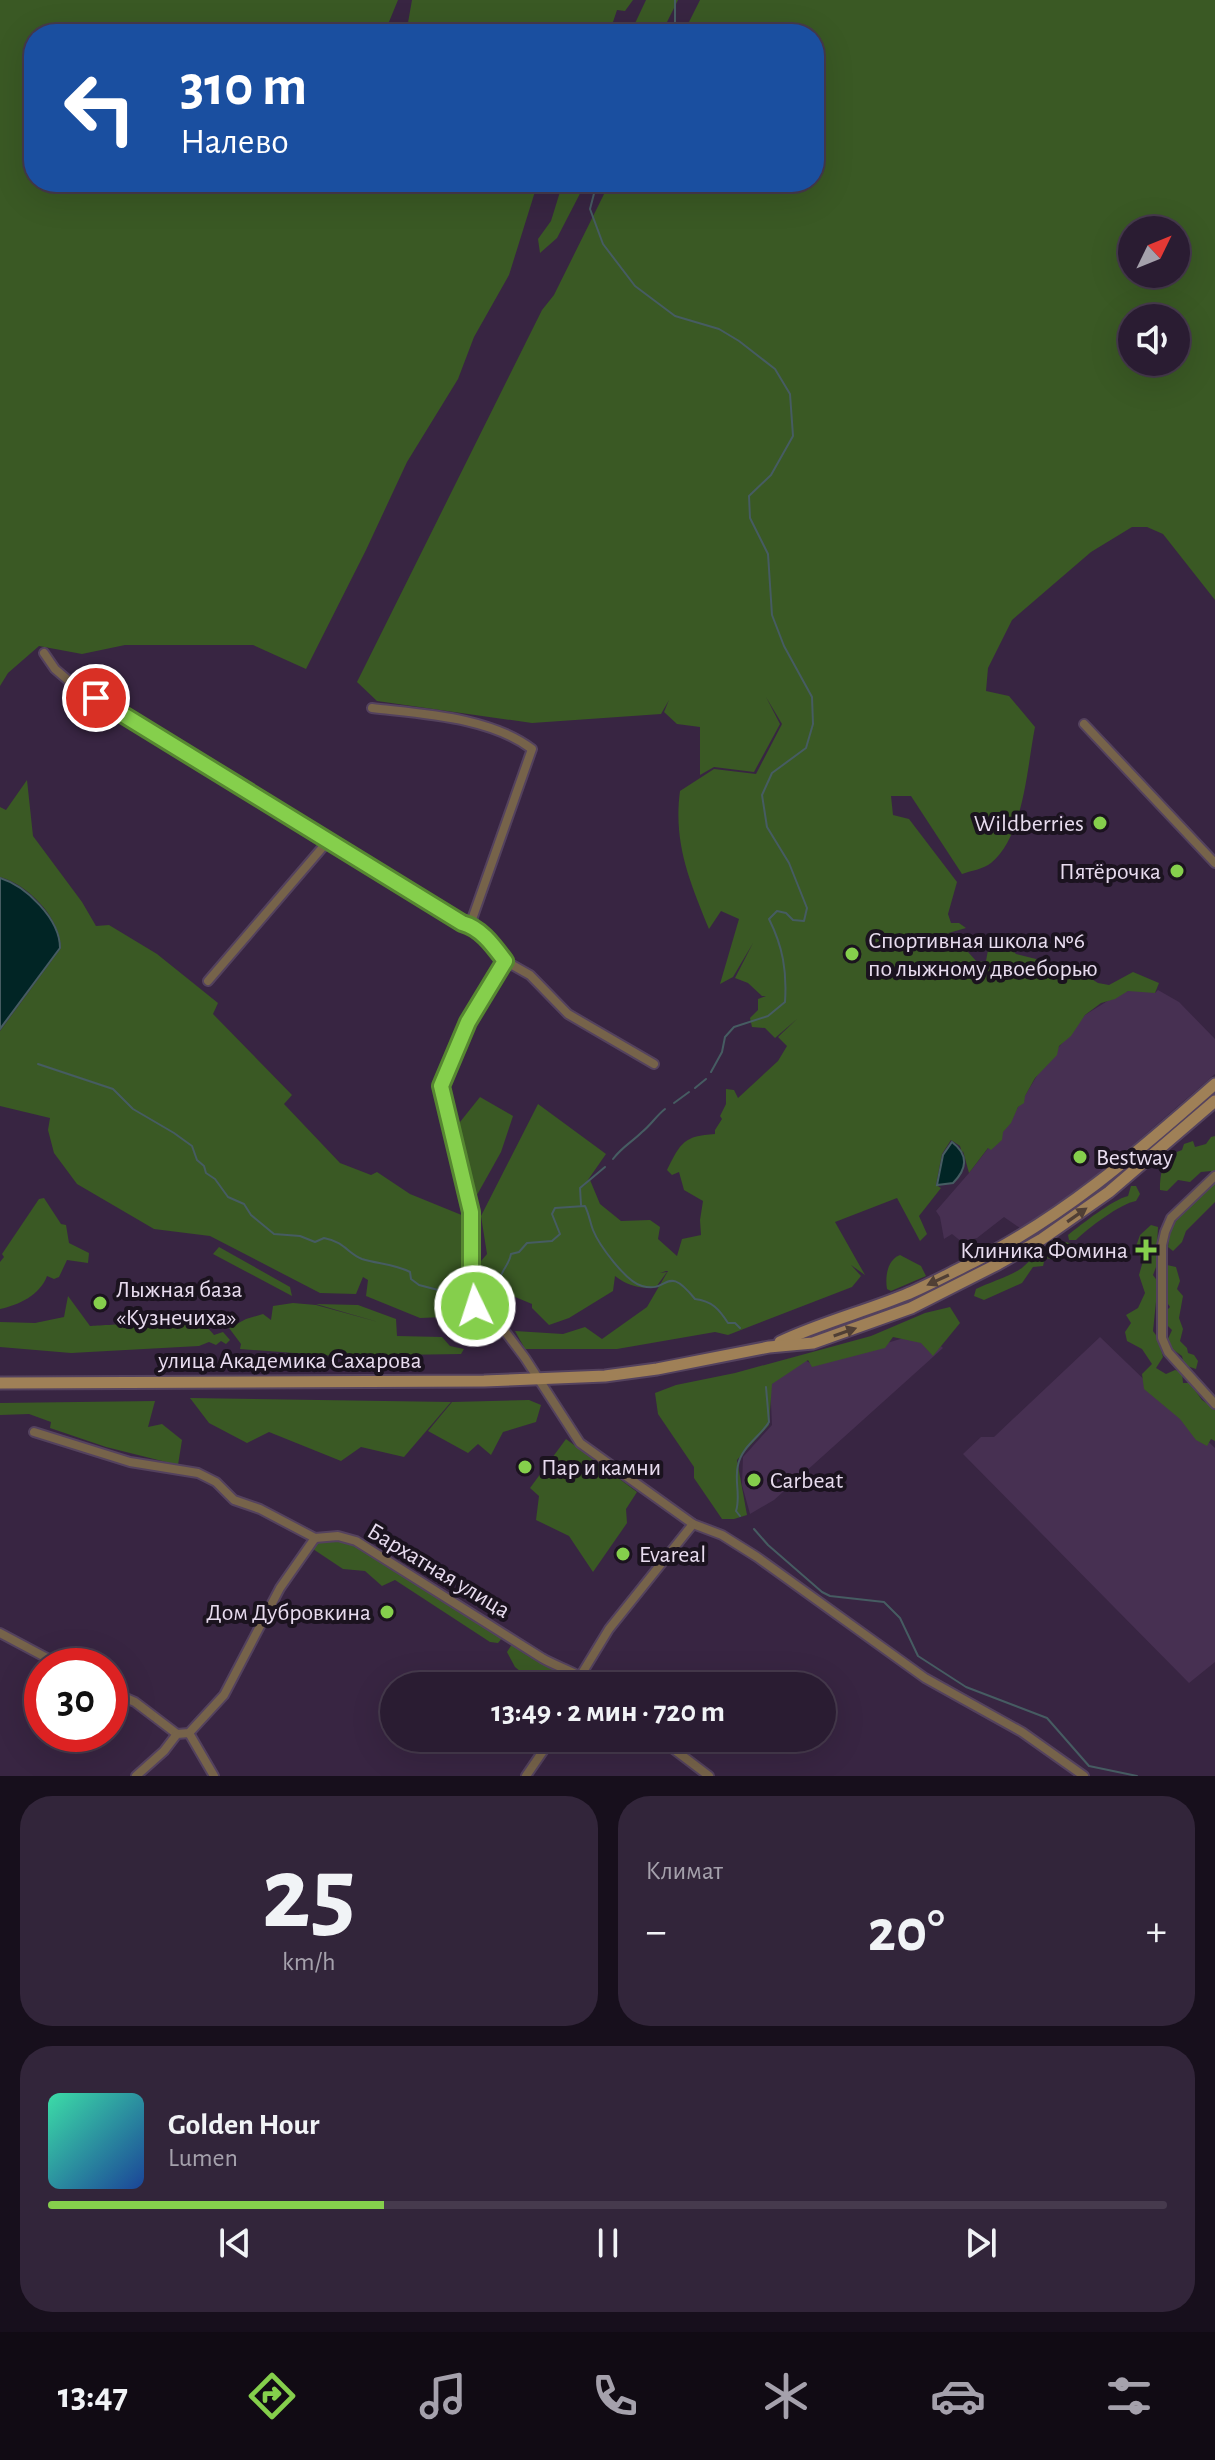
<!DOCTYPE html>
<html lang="ru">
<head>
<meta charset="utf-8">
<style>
  :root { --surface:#2a1c32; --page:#32253a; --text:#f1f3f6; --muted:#a5a1ac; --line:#463a4d; --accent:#85cf4c }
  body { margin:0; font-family:"Alegreya Sans",sans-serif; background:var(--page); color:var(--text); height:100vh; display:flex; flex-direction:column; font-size:30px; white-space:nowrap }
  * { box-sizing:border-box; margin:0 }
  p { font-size:26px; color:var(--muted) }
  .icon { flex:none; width:44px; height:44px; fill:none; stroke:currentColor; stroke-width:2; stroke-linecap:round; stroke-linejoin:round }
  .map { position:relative; height:1776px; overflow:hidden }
  .side { display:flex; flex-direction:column; gap:20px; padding:20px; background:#170f1c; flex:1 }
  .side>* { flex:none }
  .top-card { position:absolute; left:24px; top:24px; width:800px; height:168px; border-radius:32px; box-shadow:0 8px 32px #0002,0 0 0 2px var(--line); background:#1a4fa0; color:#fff; overflow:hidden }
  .needle { width:52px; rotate:47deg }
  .tools { position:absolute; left:1118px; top:216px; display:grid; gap:16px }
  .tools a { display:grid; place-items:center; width:72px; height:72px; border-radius:50%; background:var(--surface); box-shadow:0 8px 32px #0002,0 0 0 2px var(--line); font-size:40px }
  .speed { position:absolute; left:24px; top:1648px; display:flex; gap:16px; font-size:40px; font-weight:700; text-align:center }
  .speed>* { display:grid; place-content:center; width:104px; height:104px; border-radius:50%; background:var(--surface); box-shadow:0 8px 32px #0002,0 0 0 2px var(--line); line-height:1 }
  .speed .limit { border:12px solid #d22; background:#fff; color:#111 }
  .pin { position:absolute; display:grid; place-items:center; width:68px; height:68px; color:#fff; margin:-34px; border:4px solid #fff; border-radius:50%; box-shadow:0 2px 8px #0007 }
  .me { position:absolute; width:88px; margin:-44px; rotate:356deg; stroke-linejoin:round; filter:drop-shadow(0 0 6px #0008) }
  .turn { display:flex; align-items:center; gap:28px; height:168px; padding:0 24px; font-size:36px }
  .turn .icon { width:104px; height:104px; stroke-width:2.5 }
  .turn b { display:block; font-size:56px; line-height:68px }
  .big { font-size:60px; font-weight:700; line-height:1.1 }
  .side .widget { flex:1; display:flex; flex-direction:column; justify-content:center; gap:12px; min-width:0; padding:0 28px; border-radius:32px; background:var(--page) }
  .side .dial { align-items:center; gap:0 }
  .dial b { font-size:104px; line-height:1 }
  .song { display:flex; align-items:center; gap:24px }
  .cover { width:96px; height:96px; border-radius:12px; background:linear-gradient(135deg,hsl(160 70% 55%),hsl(220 70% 35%)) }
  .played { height:8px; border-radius:4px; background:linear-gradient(90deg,var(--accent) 30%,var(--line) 30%) }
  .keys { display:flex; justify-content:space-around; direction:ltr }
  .heat { display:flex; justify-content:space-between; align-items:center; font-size:44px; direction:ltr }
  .side .tiles { flex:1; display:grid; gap:20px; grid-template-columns:1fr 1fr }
  .widget:last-child { grid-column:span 2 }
  .trip { position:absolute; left:380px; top:1672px; width:456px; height:80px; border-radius:40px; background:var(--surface); box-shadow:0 8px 32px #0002,0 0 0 2px var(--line); font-weight:700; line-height:80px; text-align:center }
  .menu { display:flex; height:128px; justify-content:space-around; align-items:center; background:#110b14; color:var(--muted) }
  .menu .icon { width:56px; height:56px }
  .menu .active { color:var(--accent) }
  .menu b { font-size:36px; color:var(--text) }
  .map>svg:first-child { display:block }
  .built { fill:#473052 }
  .green { fill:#3a5924; fill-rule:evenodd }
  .water { fill:#012525; stroke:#465c62; stroke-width:2 }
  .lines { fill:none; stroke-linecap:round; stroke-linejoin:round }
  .stream { stroke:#465c62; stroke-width:2 }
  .minor-casing { stroke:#54425e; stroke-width:12 }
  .secondary-casing { stroke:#54425e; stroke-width:15 }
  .minor { stroke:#76634a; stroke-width:8 }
  .secondary { stroke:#9f8057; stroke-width:11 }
  .oneway { fill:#503f35 }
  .route-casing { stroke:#568731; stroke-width:20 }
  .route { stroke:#85cf4c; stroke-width:14 }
  .poi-dot { fill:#85cf4c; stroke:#1b131f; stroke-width:3 }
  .labels { text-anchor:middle; stroke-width:8; stroke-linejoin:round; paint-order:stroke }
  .poi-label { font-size:24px; fill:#e8dcef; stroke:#1b131f; text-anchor:start }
  .street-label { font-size:24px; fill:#e8dcef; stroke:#1b131f }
</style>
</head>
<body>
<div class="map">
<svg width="1215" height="1776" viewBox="0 0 1215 1776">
  <rect width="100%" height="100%" fill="#382542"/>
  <g class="built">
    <polygon points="1141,989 1155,993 1158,990 1179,1002 1215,1039 1215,1074 1096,1177 1034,1220 1020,1228 1004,1217 977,1238 962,1242 952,1234 944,1239 940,1217 936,1211 969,1173 1011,1119 1041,1069 1085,1015 1122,992"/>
    <polygon points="907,1337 931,1337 943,1348 774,1500 750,1514 742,1485 743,1457 772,1425 770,1384 805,1360 813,1365"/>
    <polygon points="1100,1337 1215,1448 1215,1662 1189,1683 963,1454 981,1437 994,1437"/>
  </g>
  <g class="green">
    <polygon points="0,0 398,0 384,34 34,34 34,182 538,182 509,275 474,337 458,379 407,462 366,550 306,669 253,645 125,645 82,654 39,646 8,673 0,686"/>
    <polygon points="412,0 633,0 625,11 617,10 609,34 406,34"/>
    <polygon points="646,0 678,0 661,34 630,34"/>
    <path d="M700,0H1215V600L1163,534L1147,527H1132L1091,552L1012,620L988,668L986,691L1009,696L1035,727C1027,767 1024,836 991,863C984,869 970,871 962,874L911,796H891L893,815L909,819L957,882L948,914L951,923H959L966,928L945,934L951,933L977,962L986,961L988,950L1001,937L1016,954L1076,969L1098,983L1109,985L1133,972L1159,983L1155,993L1128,991L1115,999L1101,1003L1085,1015L1071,1036L1059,1046L1057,1055L1035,1078L1025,1096L1024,1103L1018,1107L1011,1123L1003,1132L1002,1140L991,1150L988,1148L969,1173L963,1151L962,1153L960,1146L951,1140L942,1154L936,1185L941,1188L919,1216L927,1234L920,1241L897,1198L835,1222L865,1275L851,1265L861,1276L852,1287L728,1335L715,1332L617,1349H525L515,1331L563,1334L585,1327L602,1339L647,1307L668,1271H666L660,1273L667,1272L656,1287C640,1289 628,1286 615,1276L613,1291L569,1318L549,1325L532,1308V1304L498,1290L477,1303L476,1267L487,1254L481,1216L538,1104L606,1154L583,1187L590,1180L600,1204L621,1221L650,1220L660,1227L658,1239L677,1256L682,1239L701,1235L700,1220L703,1201L684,1190L679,1172L672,1175L667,1170C681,1142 684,1136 715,1134V1130L722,1119L720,1116L726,1104V1089L734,1090L738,1098L778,1061L787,1046L778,1037L797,1019L775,1038L765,1028L752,1027L750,1018L758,1010V999L766,996H762L748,983L735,978L753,943L733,977L720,984L739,919L721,911L709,929C690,882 673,843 680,791L714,769L756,774L782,724L766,697L780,724L754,772L714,767L700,775V727L677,724L664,712L669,700L661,714L532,723L377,701L357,682L542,310L554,295L610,182H814V34H683ZM1132,230H1176V274H1132ZM1132,318H1176V362H1132Z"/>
    <polygon points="563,182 586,182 557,238 540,253 538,239 551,221"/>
    <path d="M27,780L33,836L82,902L96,926L109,925L157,954L218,1003L213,1014L292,1095L284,1104L340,1163L371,1175L377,1172L410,1194L464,1216L467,1233L462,1299L471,1316L420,1318L366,1296L368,1280L363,1277L356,1294L320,1293L210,1236L154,1229L77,1184L54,1153L48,1130L50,1118L0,1106V1031L61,948C60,917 28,885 0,877V807L6,810Z"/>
    <polygon points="480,1097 513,1116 501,1152 473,1202 456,1127"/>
    <path d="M1215,1136V1202L1186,1231L1182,1242L1173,1251L1168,1247L1171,1223L1209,1185L1211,1171L1201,1172L1190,1182L1178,1180L1167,1191L1160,1190C1160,1172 1163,1156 1182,1150L1184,1144L1193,1141L1195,1147L1206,1144L1211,1137Z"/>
    <path d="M1131,1186H1136L1140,1194L1136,1201C1121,1203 1087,1229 1076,1240H1069L1068,1235C1082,1224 1112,1200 1128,1196Z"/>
    <path d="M44,1198L61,1224L66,1225L69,1243L89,1253L88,1263L67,1260L59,1277L54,1279L47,1276C40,1295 19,1305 0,1309V1262L4,1257L2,1254L39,1199Z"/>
    <polygon points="1151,1225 1158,1227 1157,1246 1161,1254 1153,1275 1158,1282 1153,1331 1158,1338 1163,1357 1156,1368 1166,1374 1175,1370 1182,1372 1183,1383 1190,1383 1202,1400 1215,1409 1215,1441 1211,1439 1207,1446 1196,1440 1180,1419 1144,1389 1142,1374 1152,1364 1142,1349 1127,1341 1125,1332 1131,1323 1126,1315 1138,1308 1145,1293 1139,1275 1143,1261 1135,1249 1140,1235"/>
    <path d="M1066,1242L1074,1245C1069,1252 1061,1253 1056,1260L1045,1258L1043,1266L1033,1267L1022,1283L984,1300L974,1296L976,1289C988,1283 1014,1275 1023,1267C1034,1256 1049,1245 1066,1242Z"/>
    <polygon points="219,1247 290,1287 292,1296 213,1254"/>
    <path d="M900,1255L921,1266L926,1276L891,1291L887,1289C885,1277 887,1260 900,1255Z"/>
    <polygon points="1167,1265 1176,1267 1180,1281 1177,1289 1183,1296 1179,1318 1183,1329 1180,1341 1187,1348 1188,1353 1194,1355 1198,1361 1196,1369 1184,1365 1182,1356 1168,1346 1167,1341 1172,1330 1165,1323 1163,1314 1170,1307 1160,1292 1160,1272"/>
    <path d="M68,1296L90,1326C104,1325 172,1322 179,1318L187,1320L189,1326C200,1323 208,1326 214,1335L223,1332L230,1340L226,1344L221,1341L216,1345L209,1342L199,1346L71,1353L0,1347V1322L35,1323L64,1317Z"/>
    <polygon points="293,1303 316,1305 378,1322 316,1304 358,1305 396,1319 397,1336 442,1337 450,1346 464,1349 461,1354 335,1356 240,1349 241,1344 229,1328 246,1319 263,1314 271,1320 273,1306"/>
    <polygon points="950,1307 960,1323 933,1356 921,1343 893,1337 885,1348 812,1367 808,1360 772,1384 769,1425 737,1460 747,1515 734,1519 722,1519 694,1478 694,1467 658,1414 655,1393 676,1385 735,1373 871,1336 925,1313"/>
    <polygon points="190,1398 451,1402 404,1457 361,1447 341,1461 269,1432 247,1443 209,1423"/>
    <polygon points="529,1400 541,1405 536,1422 503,1432 491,1455 478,1444 468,1453 428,1431 452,1402"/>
    <polygon points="155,1401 148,1427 162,1424 182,1440 178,1465 106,1447 50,1428 51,1422 29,1414 0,1415 0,1403"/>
    <polygon points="566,1439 637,1492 626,1509 627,1523 593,1572 569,1536 536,1520 539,1496 530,1488"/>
    <polygon points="342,1539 358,1544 503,1637 498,1643 490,1642 395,1580 382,1586 365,1571 343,1569 310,1547 318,1540"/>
    <polygon points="514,1641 569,1678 566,1686 538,1686 515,1667 507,1652"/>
  </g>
  <g class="water">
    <path d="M0,878C26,886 60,919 60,948L0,1029Z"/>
    <path d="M952,1142C969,1155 967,1169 953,1183L937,1185L943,1155Z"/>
  </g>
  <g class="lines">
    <g class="stream">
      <polyline points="671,34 675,25 675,0"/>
      <path d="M597,182L590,209L603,244L635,286L675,316L719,329L739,341L775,369L790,394L793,436L771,475L749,496L750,518L768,554L772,615L784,646L812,697L813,724L806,748L772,773L762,795L767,827L789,863L807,908L804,921L793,920L786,913L777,911L769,919C783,947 787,971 785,1002L768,1016L734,1027L725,1037L722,1052L711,1072"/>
      <path d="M38,1064L113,1089L133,1109L174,1133L192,1146L197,1160L204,1166L206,1173L215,1179L228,1197L244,1204L251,1215L274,1234L300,1236L315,1242L324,1238C345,1242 348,1254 362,1259C378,1264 395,1264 410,1272L411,1279L419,1285L442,1291L446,1287H461"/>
      <polyline points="695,1088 706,1079"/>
      <polyline points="674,1103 689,1092"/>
      <path d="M613,1159C622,1147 632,1142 642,1132C651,1125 656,1116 665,1109"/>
      <polyline points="581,1205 580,1188 605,1167"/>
      <path d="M480,1288L488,1289L499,1284C499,1272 509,1266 511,1254L519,1252L527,1243L552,1241L560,1234L552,1214L555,1208L585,1206C589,1214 590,1222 593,1230C599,1245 626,1282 642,1286C670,1294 665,1262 695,1299C712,1301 719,1309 728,1323H735L740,1328"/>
      <path d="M740,1516L736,1511C741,1496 734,1480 738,1465C742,1446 760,1437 769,1422L766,1387"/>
      <polyline points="754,1529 768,1545 822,1592 830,1596 884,1602 900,1618 918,1656 966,1687 1047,1718 1089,1766 1137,1776"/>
    </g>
    <defs>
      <g id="minor">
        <path d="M44,653L55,669L76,687L462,923L470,925L532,749C490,717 423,714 372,708"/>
        <polyline points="1084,724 1215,863"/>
        <polyline points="470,925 491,942 505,961 530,975 568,1014 654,1064"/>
        <polyline points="505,961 468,1022 441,1086 471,1212 471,1295 475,1306 504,1330 525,1358 580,1443 693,1524 722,1535 757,1557 925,1678 1022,1732 1084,1776"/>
        <polyline points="208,981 328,841"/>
        <polyline points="1215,1176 1171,1218 1165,1232 1162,1245 1162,1338 1168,1352 1215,1404"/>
        <path d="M34,1432L130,1462L198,1473L216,1482L234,1500L260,1509L315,1538L338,1536L356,1541L542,1658C559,1668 578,1672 593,1686"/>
        <polyline points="0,1633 62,1666"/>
        <polyline points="581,1675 609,1629 693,1524"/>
        <polyline points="110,1691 135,1702 177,1734"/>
        <polyline points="189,1733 214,1776"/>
        <polyline points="659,1738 709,1776"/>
        <polyline points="136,1776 164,1751 177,1734 189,1733 224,1695 280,1588 315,1538"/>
        <polyline points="526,1776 552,1738"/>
      </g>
      <g id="secondary">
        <path d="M780,1342C820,1323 863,1312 905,1295C925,1287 945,1276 965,1266C1059,1221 1138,1152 1215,1084"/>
        <polyline points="0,1383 484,1381 605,1376 657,1369 769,1347 813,1343 911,1308 998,1264 1042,1239 1109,1192 1215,1101"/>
      </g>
    </defs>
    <use href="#minor" class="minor-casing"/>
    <use href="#secondary" class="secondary-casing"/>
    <use href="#minor" class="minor"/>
    <use href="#secondary" class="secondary"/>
  </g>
  <defs><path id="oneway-solid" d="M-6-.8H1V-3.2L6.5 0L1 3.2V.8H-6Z" transform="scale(2)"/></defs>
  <g class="oneway">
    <use href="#oneway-solid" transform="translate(1077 1215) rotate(-35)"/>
    <use href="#oneway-solid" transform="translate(938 1280) rotate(155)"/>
    <use href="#oneway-solid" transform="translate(845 1332) rotate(-19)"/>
  </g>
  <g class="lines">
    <defs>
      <path id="route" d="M96,698L462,923C481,928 493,945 505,961L468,1022L441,1086L471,1212V1295L475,1306"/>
    </defs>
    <use href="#route" class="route-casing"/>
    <use href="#route" class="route"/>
  </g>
  <g class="poi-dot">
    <circle cx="1100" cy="823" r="8"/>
    <circle cx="1177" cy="871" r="8"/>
    <circle cx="852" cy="954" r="8"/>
    <circle cx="1080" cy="1157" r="8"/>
    <path d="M1142 1238h8v8h8v8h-8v8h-8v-8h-8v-8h8z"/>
    <circle cx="100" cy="1303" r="8"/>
    <circle cx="525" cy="1467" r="8"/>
    <circle cx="754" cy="1480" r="8"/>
    <circle cx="623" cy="1554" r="8"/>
    <circle cx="387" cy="1612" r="8"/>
  </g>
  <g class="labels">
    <g class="poi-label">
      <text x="1084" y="831" text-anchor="end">Wildberries</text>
      <text x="1161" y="879" text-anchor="end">Пятёрочка</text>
      <text x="868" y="948">Спортивная школа №6<tspan x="868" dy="28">по лыжному двоеборью</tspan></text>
      <text x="1096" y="1165">Bestway</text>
      <text x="1128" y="1258" text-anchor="end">Клиника Фомина</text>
      <text x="116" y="1297">Лыжная база<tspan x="116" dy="28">«Кузнечиха»</tspan></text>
      <text x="541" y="1475">Пар и камни</text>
      <text x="770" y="1488">Carbeat</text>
      <text x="639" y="1562">Evareal</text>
      <text x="371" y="1620" text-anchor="end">Дом Дубровкина</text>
    </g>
    <g class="street-label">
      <text x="290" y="1368">улица Академика Сахарова</text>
      <text transform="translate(439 1570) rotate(31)" y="8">Бархатная улица</text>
    </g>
  </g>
</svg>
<div class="tools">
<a><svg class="needle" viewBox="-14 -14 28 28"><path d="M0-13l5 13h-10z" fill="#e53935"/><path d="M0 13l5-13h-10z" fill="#a5a1ac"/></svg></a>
<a><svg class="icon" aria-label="sound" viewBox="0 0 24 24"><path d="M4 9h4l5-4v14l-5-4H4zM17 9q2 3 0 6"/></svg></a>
</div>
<div class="speed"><div class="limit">30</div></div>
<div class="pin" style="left:96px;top:698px;background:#d93025"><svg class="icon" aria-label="arrive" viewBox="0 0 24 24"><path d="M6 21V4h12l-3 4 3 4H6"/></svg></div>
<svg class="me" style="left:475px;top:1306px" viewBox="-20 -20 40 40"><circle r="17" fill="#85cf4c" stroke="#fff" stroke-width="3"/><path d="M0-11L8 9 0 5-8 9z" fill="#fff"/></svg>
<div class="trip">13:49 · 2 мин · 720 m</div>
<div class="top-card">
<div class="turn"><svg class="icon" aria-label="left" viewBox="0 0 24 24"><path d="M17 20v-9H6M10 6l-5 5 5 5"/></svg><div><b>310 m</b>Налево</div></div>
</div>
</div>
<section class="side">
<div class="tiles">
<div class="widget dial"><b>25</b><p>km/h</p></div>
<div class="widget"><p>Климат</p>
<div class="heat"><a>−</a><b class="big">20°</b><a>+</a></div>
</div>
<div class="widget">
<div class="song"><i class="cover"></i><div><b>Golden Hour</b><p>Lumen</p></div></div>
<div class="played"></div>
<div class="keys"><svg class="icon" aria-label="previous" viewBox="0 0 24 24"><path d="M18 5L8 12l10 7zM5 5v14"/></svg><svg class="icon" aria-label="pause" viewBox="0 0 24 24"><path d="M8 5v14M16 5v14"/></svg><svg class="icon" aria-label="next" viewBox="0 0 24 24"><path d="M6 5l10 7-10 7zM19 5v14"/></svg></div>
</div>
</div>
</section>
<nav class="menu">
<b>13:47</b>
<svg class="icon active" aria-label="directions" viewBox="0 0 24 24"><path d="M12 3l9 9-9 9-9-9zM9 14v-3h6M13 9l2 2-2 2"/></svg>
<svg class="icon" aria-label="music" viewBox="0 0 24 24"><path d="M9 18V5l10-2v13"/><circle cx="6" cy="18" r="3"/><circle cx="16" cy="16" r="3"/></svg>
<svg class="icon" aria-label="phone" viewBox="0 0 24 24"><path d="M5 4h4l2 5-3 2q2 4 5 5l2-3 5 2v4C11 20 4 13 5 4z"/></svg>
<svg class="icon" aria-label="climate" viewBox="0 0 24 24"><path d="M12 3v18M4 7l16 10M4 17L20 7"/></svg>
<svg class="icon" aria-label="car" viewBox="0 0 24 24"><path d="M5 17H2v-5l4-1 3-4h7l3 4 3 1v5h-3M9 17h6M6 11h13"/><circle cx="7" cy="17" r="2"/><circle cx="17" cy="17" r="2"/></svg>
<svg class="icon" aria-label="filters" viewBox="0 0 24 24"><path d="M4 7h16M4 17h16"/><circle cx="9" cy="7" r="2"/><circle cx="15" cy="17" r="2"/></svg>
</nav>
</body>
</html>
